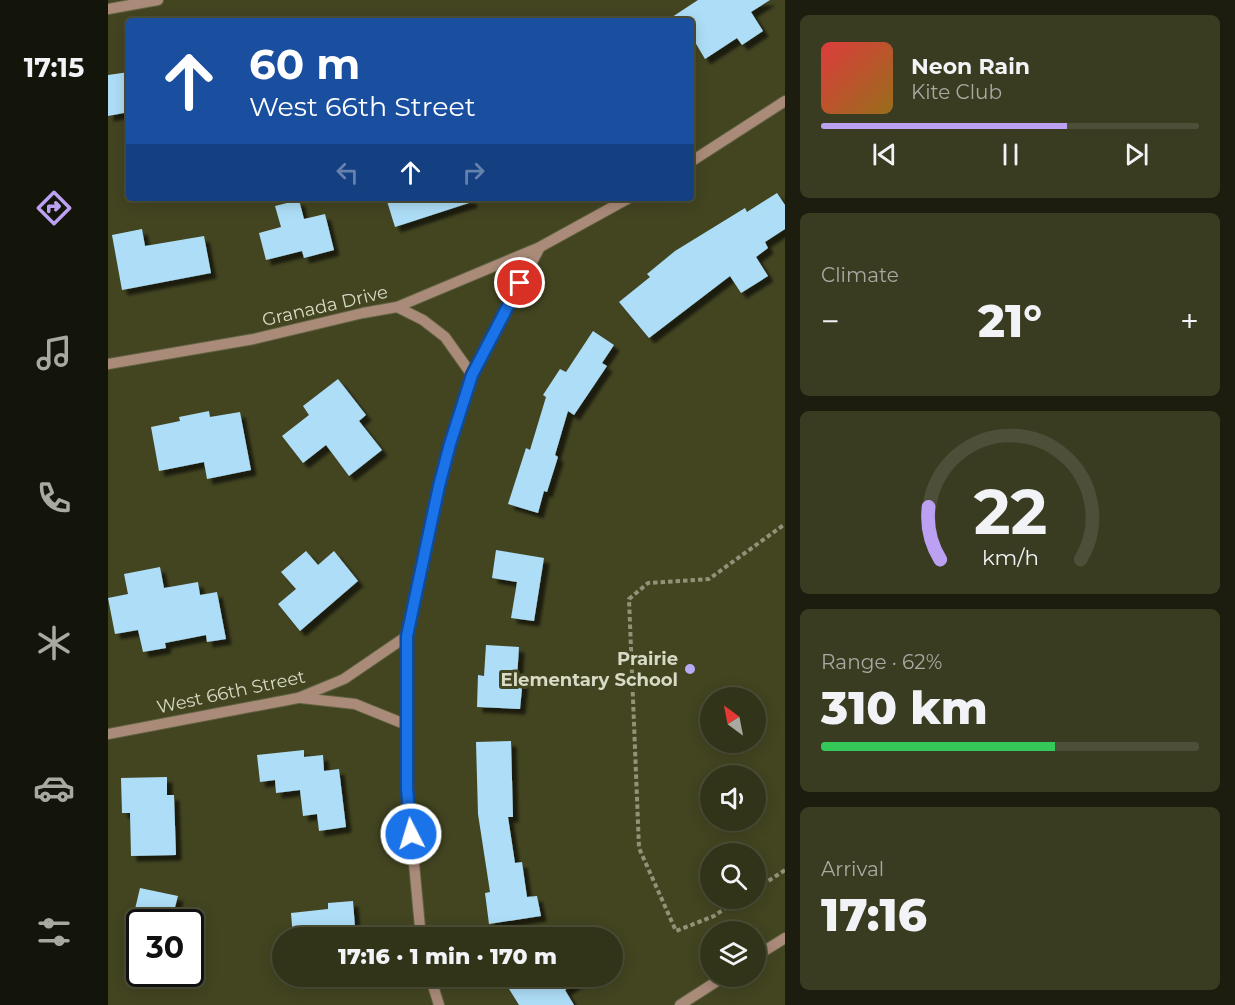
<!DOCTYPE html>
<html lang="en">
<head>
<meta charset="utf-8">
<style>
  :root { --surface:#323419; --page:#3a3c22; --text:#f1f3f6; --muted:#a8aaa2; --line:#4d4f38; --accent:#bca0f2 }
  body { margin:0; font-family:Montserrat,sans-serif; background:var(--page); color:var(--text); height:100vh; display:flex; flex-direction:column; font-size:22px; white-space:nowrap }
  * { box-sizing:border-box; margin:0 }
  p { font-size:20px; color:var(--muted) }
  .icon { flex:none; width:33px; height:33px; fill:none; stroke:currentColor; stroke-width:2; stroke-linecap:round; stroke-linejoin:round }
  .map { position:relative; flex:1; overflow:hidden }
  .sheet { display:flex; flex-direction:column; gap:15px; padding:15px; background:#1c1d0e; width:450px }
  .sheet>* { flex:none }
  .top-card { position:absolute; left:18px; top:18px; width:568px; height:183px; border-radius:6px; box-shadow:0 3px 15px #0003,0 0 0 2px var(--line); background:#1a4fa0; color:#fff; overflow:hidden }
  .needle { width:39px; rotate:328deg }
  .tools { position:absolute; left:592px; top:687px; display:grid; gap:12px }
  .tools a { display:grid; place-items:center; width:66px; height:66px; border-radius:50%; background:var(--surface); box-shadow:0 3px 15px #0003,0 0 0 2px var(--line); font-size:30px }
  .speed { position:absolute; left:18px; top:909px; display:flex; gap:12px; font-size:30px; font-weight:700; text-align:center }
  .speed>* { display:grid; place-content:center; width:78px; height:78px; border-radius:50%; background:var(--surface); box-shadow:0 3px 15px #0003,0 0 0 2px var(--line); line-height:1 }
  .speed .limit { border:3px solid #111; border-radius:9px; background:#fff; color:#111 }
  .pin { position:absolute; display:grid; place-items:center; width:51px; height:51px; color:#fff; margin:-26px; border:3px solid #fff; border-radius:50%; box-shadow:0 2px 6px #0007 }
  .me { position:absolute; width:66px; margin:-33px; rotate:355deg; stroke-linejoin:round; filter:drop-shadow(0 0 4px #0008) }
  .turn { display:flex; align-items:center; gap:21px; height:126px; padding:0 24px; font-size:27px }
  .turn .icon { width:78px; height:78px; stroke-width:2.5 }
  .turn b { display:block; font-size:42px; line-height:51px }
  .lanes { display:flex; align-items:center; height:57px; padding:0 24px; background:#0003; justify-content:center; gap:30px; direction:ltr }
  .lanes .off { opacity:.35 }
  .big { font-size:45px; font-weight:800; line-height:1.1 }
  .sheet .tile { flex:1; display:flex; flex-direction:column; justify-content:center; gap:9px; min-width:0; padding:0 21px; border-radius:9px; background:var(--page) }
  .sheet .dial { align-items:center; gap:0 }
  .dial svg { height:156px; overflow:visible; fill:none; stroke:var(--line); stroke-width:7; stroke-linecap:round; text-anchor:middle }
  .dial text { fill:var(--text); stroke:none }
  .song { display:flex; align-items:center; gap:18px }
  .cover { width:72px; height:72px; border-radius:9px; background:linear-gradient(135deg,hsl(0 70% 55%),hsl(40 70% 35%)) }
  .played { height:6px; border-radius:3px; background:linear-gradient(90deg,var(--accent) 65%,var(--line) 65%) }
  .keys { display:flex; justify-content:space-around; direction:ltr }
  .heat { display:flex; justify-content:space-between; align-items:center; font-size:33px; direction:ltr }
  .charge { height:9px; border-radius:4px; background:linear-gradient(90deg,#34c759 62%,var(--line) 0) }
  .trip { position:absolute; left:164px; top:927px; width:351px; height:60px; border-radius:30px; background:var(--surface); box-shadow:0 3px 15px #0003,0 0 0 2px var(--line); font-weight:800; line-height:60px; text-align:center }
  main { display:flex; flex:1; min-height:0 }
  .tabs { display:flex; flex-direction:column; width:108px; justify-content:space-around; align-items:center; background:#14150a; color:var(--muted) }
  .tabs .icon { width:42px; height:42px }
  .tabs .current { color:var(--accent) }
  .tabs b { font-size:27px; color:var(--text) }
  .map>svg:first-child { display:block }
  .building { fill:#aedef7; filter:url(#shadow) }
  .lines { fill:none; stroke-linecap:round; stroke-linejoin:round }
  .minor-casing { stroke:#616342; stroke-width:12 }
  .path { stroke:#919277; stroke-width:4; stroke-dasharray:4.5 3; stroke-linecap:butt }
  .minor { stroke:#aa8b7a; stroke-width:10 }
  .route-casing { stroke:#114b97; stroke-width:15 }
  .route { stroke:#1a73e8; stroke-width:10 }
  .poi-dot { fill:#b7abf8; stroke:#434521; stroke-width:2 }
  .labels { text-anchor:middle; stroke-width:6; stroke-linejoin:round; paint-order:stroke }
  .street-label { font-size:18px; fill:#d9dac6; stroke:#434521 }
  .poi-label { font-size:18px; font-weight:bold; fill:#d9dac6; stroke:#434521; text-anchor:end }
</style>
</head>
<body>
<main>
<nav class="tabs">
<b>17:15</b>
<svg class="icon current" aria-label="directions" viewBox="0 0 24 24"><path d="M12 3l9 9-9 9-9-9zM9 14v-3h6M13 9l2 2-2 2"/></svg>
<svg class="icon" aria-label="music" viewBox="0 0 24 24"><path d="M9 18V5l10-2v13"/><circle cx="6" cy="18" r="3"/><circle cx="16" cy="16" r="3"/></svg>
<svg class="icon" aria-label="phone" viewBox="0 0 24 24"><path d="M5 4h4l2 5-3 2q2 4 5 5l2-3 5 2v4C11 20 4 13 5 4z"/></svg>
<svg class="icon" aria-label="climate" viewBox="0 0 24 24"><path d="M12 3v18M4 7l16 10M4 17L20 7"/></svg>
<svg class="icon" aria-label="car" viewBox="0 0 24 24"><path d="M5 17H2v-5l4-1 3-4h7l3 4 3 1v5h-3M9 17h6M6 11h13"/><circle cx="7" cy="17" r="2"/><circle cx="17" cy="17" r="2"/></svg>
<svg class="icon" aria-label="filters" viewBox="0 0 24 24"><path d="M4 7h16M4 17h16"/><circle cx="9" cy="7" r="2"/><circle cx="15" cy="17" r="2"/></svg>
</nav>
<div class="map">
<svg width="677" height="1005" viewBox="0 0 677 1005">
  <defs>
    <filter id="shadow"><feDropShadow dx="5.5" dy="5.5" stdDeviation="1.5" flood-color="#0009"/></filter>
  </defs>
  <rect width="100%" height="100%" fill="#434521"/>
  <g class="building">
    <polygon points="590,0 662,0 643,12 655,31 634,45 629,38 597,59 584,37 584,21 558,21"/>
    <polygon points="21,72 21,112 0,116 0,75"/>
    <polygon points="669,193 677,205 677,229 657,242 660,248 648,257 660,276 633,293 622,276 541,338 511,302 542,277 539,274 567,251 637,208 639,212"/>
    <polygon points="278,198 363,198 364,202 287,227"/>
    <polygon points="191,200 196,219 217,214 226,250 196,258 194,251 158,260 151,233 173,227 167,206"/>
    <polygon points="34,229 37,246 96,236 103,273 14,290 4,235"/>
    <polygon points="485,331 506,345 494,363 499,366 466,415 460,411 447,455 450,457 439,492 436,491 430,513 400,504 418,448 422,450 438,397 435,395 452,369 458,372"/>
    <polygon points="230,379 258,415 251,421 274,450 241,476 218,445 195,463 174,436 201,415 195,406"/>
    <polygon points="101,411 102,417 132,412 143,470 99,479 96,462 51,471 43,427 72,421 71,417"/>
    <polygon points="388,550 436,558 426,621 403,618 409,582 384,578"/>
    <polygon points="198,551 210,565 226,551 250,581 192,631 170,604 188,589 173,572"/>
    <polygon points="52,567 56,588 90,582 92,595 109,592 118,639 99,642 98,635 57,643 58,648 35,652 30,630 7,634 0,598 20,594 16,574"/>
    <polygon points="378,645 411,647 409,678 415,678 412,709 369,707 370,675 376,676"/>
    <polygon points="403,741 405,817 400,817 407,863 414,862 419,897 429,896 433,916 381,924 377,893 382,892 370,814 368,742"/>
    <polygon points="196,750 196,757 215,755 216,771 231,769 238,827 211,831 209,814 195,816 192,790 168,793 167,780 152,782 149,755"/>
    <polygon points="59,777 59,795 66,795 68,855 23,856 22,813 14,813 13,778"/>
    <polygon points="32,888 70,896 63,922 24,922"/>
    <polygon points="245,901 247,927 242,928 243,938 185,938 183,913 220,909 220,903"/>
    <polygon points="393,976 479,976 457,990 466,1005 411,1005"/>
  </g>
  <g class="lines">
    <defs>
      <g id="minor">
        <polyline points="0,9 50,0"/>
        <polyline points="584,161 677,101"/>
        <polyline points="289,307 315,320 337,337 364,375"/>
        <polyline points="0,364 146,339 255,313 289,307 432,247 521,198"/>
        <polyline points="193,698 247,704 299,725"/>
        <polyline points="0,734 190,698 236,679 299,636"/>
        <polyline points="313,938 299,789 299,636 331,486 342,444 364,375 432,247"/>
        <polyline points="648,956 677,938"/>
        <polyline points="322,976 331,1005"/>
        <polyline points="572,1005 617,976"/>
      </g>
    </defs>
    <use href="#minor" class="minor-casing"/>
    <g class="path">
      <polyline points="648,889 677,870"/>
      <polyline points="632,898 606,916 568,931 531,848 521,599 540,583 601,579 677,524"/>
    </g>
    <use href="#minor" class="minor"/>
  </g>
  <g class="lines">
    <defs>
      <polyline id="route" points="303,834 299,789 299,636 331,486 342,444 364,375 412,283"/>
    </defs>
    <use href="#route" class="route-casing"/>
    <use href="#route" class="route"/>
  </g>
  <circle class="poi-dot" cx="582" cy="669" r="6"/>
  <g class="labels">
    <g class="street-label">
      <text transform="translate(217 306) rotate(-13)" y="6">Granada Drive</text>
      <text transform="translate(123 692) rotate(-12)" y="6">West 66th Street</text>
    </g>
    <g class="poi-label">
      <text x="570" y="665">Prairie<tspan x="570" dy="21">Elementary School</tspan></text>
    </g>
  </g>
</svg>
<div class="tools">
<a><svg class="needle" viewBox="-14 -14 28 28"><path d="M0-13l5 13h-10z" fill="#e53935"/><path d="M0 13l5-13h-10z" fill="#a8aaa2"/></svg></a>
<a><svg class="icon" aria-label="sound" viewBox="0 0 24 24"><path d="M4 9h4l5-4v14l-5-4H4zM17 9q2 3 0 6"/></svg></a>
<a><svg class="icon" aria-label="search" viewBox="0 0 24 24"><circle cx="10" cy="10" r="6"/><path d="M15 15l6 6"/></svg></a>
<a><svg class="icon" aria-label="layers" viewBox="0 0 24 24"><path d="M12 4l9 5-9 5-9-5zM3 14l9 5 9-5"/></svg></a>
</div>
<div class="speed"><div class="limit">30</div></div>
<div class="pin" style="left:412px;top:283px;background:#d93025"><svg class="icon" aria-label="arrive" viewBox="0 0 24 24"><path d="M6 21V4h12l-3 4 3 4H6"/></svg></div>
<svg class="me" style="left:303px;top:834px" viewBox="-20 -20 40 40"><circle r="17" fill="#1a73e8" stroke="#fff" stroke-width="3"/><path d="M0-11L8 9 0 5-8 9z" fill="#fff"/></svg>
<div class="trip">17:16 · 1 min · 170 m</div>
<div class="top-card">
<div class="turn"><svg class="icon" aria-label="ahead" viewBox="0 0 24 24"><path d="M12 20V5M6 11l6-6 6 6"/></svg><div><b>60 m</b>West 66th Street</div></div>
<div class="lanes"><svg class="icon off" aria-label="left" viewBox="0 0 24 24"><path d="M17 20v-9H6M10 6l-5 5 5 5"/></svg><svg class="icon" aria-label="ahead" viewBox="0 0 24 24"><path d="M12 20V5M6 11l6-6 6 6"/></svg><svg class="icon off" aria-label="right" viewBox="0 0 24 24"><path d="M7 20v-9h11M14 6l5 5-5 5"/></svg></div>
</div>
</div>
<section class="sheet">
<div class="tile">
<div class="song"><i class="cover"></i><div><b>Neon Rain</b><p>Kite Club</p></div></div>
<div class="played"></div>
<div class="keys"><svg class="icon" aria-label="previous" viewBox="0 0 24 24"><path d="M18 5L8 12l10 7zM5 5v14"/></svg><svg class="icon" aria-label="pause" viewBox="0 0 24 24"><path d="M8 5v14M16 5v14"/></svg><svg class="icon" aria-label="next" viewBox="0 0 24 24"><path d="M6 5l10 7-10 7zM19 5v14"/></svg></div>
</div>
<div class="tile"><p>Climate</p>
<div class="heat"><a>−</a><b class="big">21°</b><a>+</a></div>
</div>
<div class="tile dial"><svg viewBox="0 0 100 80">
<path d="M14 69A42 42 0 1 1 86 69"/>
<path d="M14 69A42 42 0 0 1 8 42" stroke="#bca0f2"/>
<text x="50" y="56" font-size="32" font-weight="700">22</text>
<text x="50" y="72" font-size="11">km/h</text>
</svg></div>
<div class="tile"><p>Range · 62%</p><b class="big">310 km</b><div class="charge"></div></div>
<div class="tile"><p>Arrival</p><b class="big">17:16</b></div>
</section>
</main>
</body>
</html>
